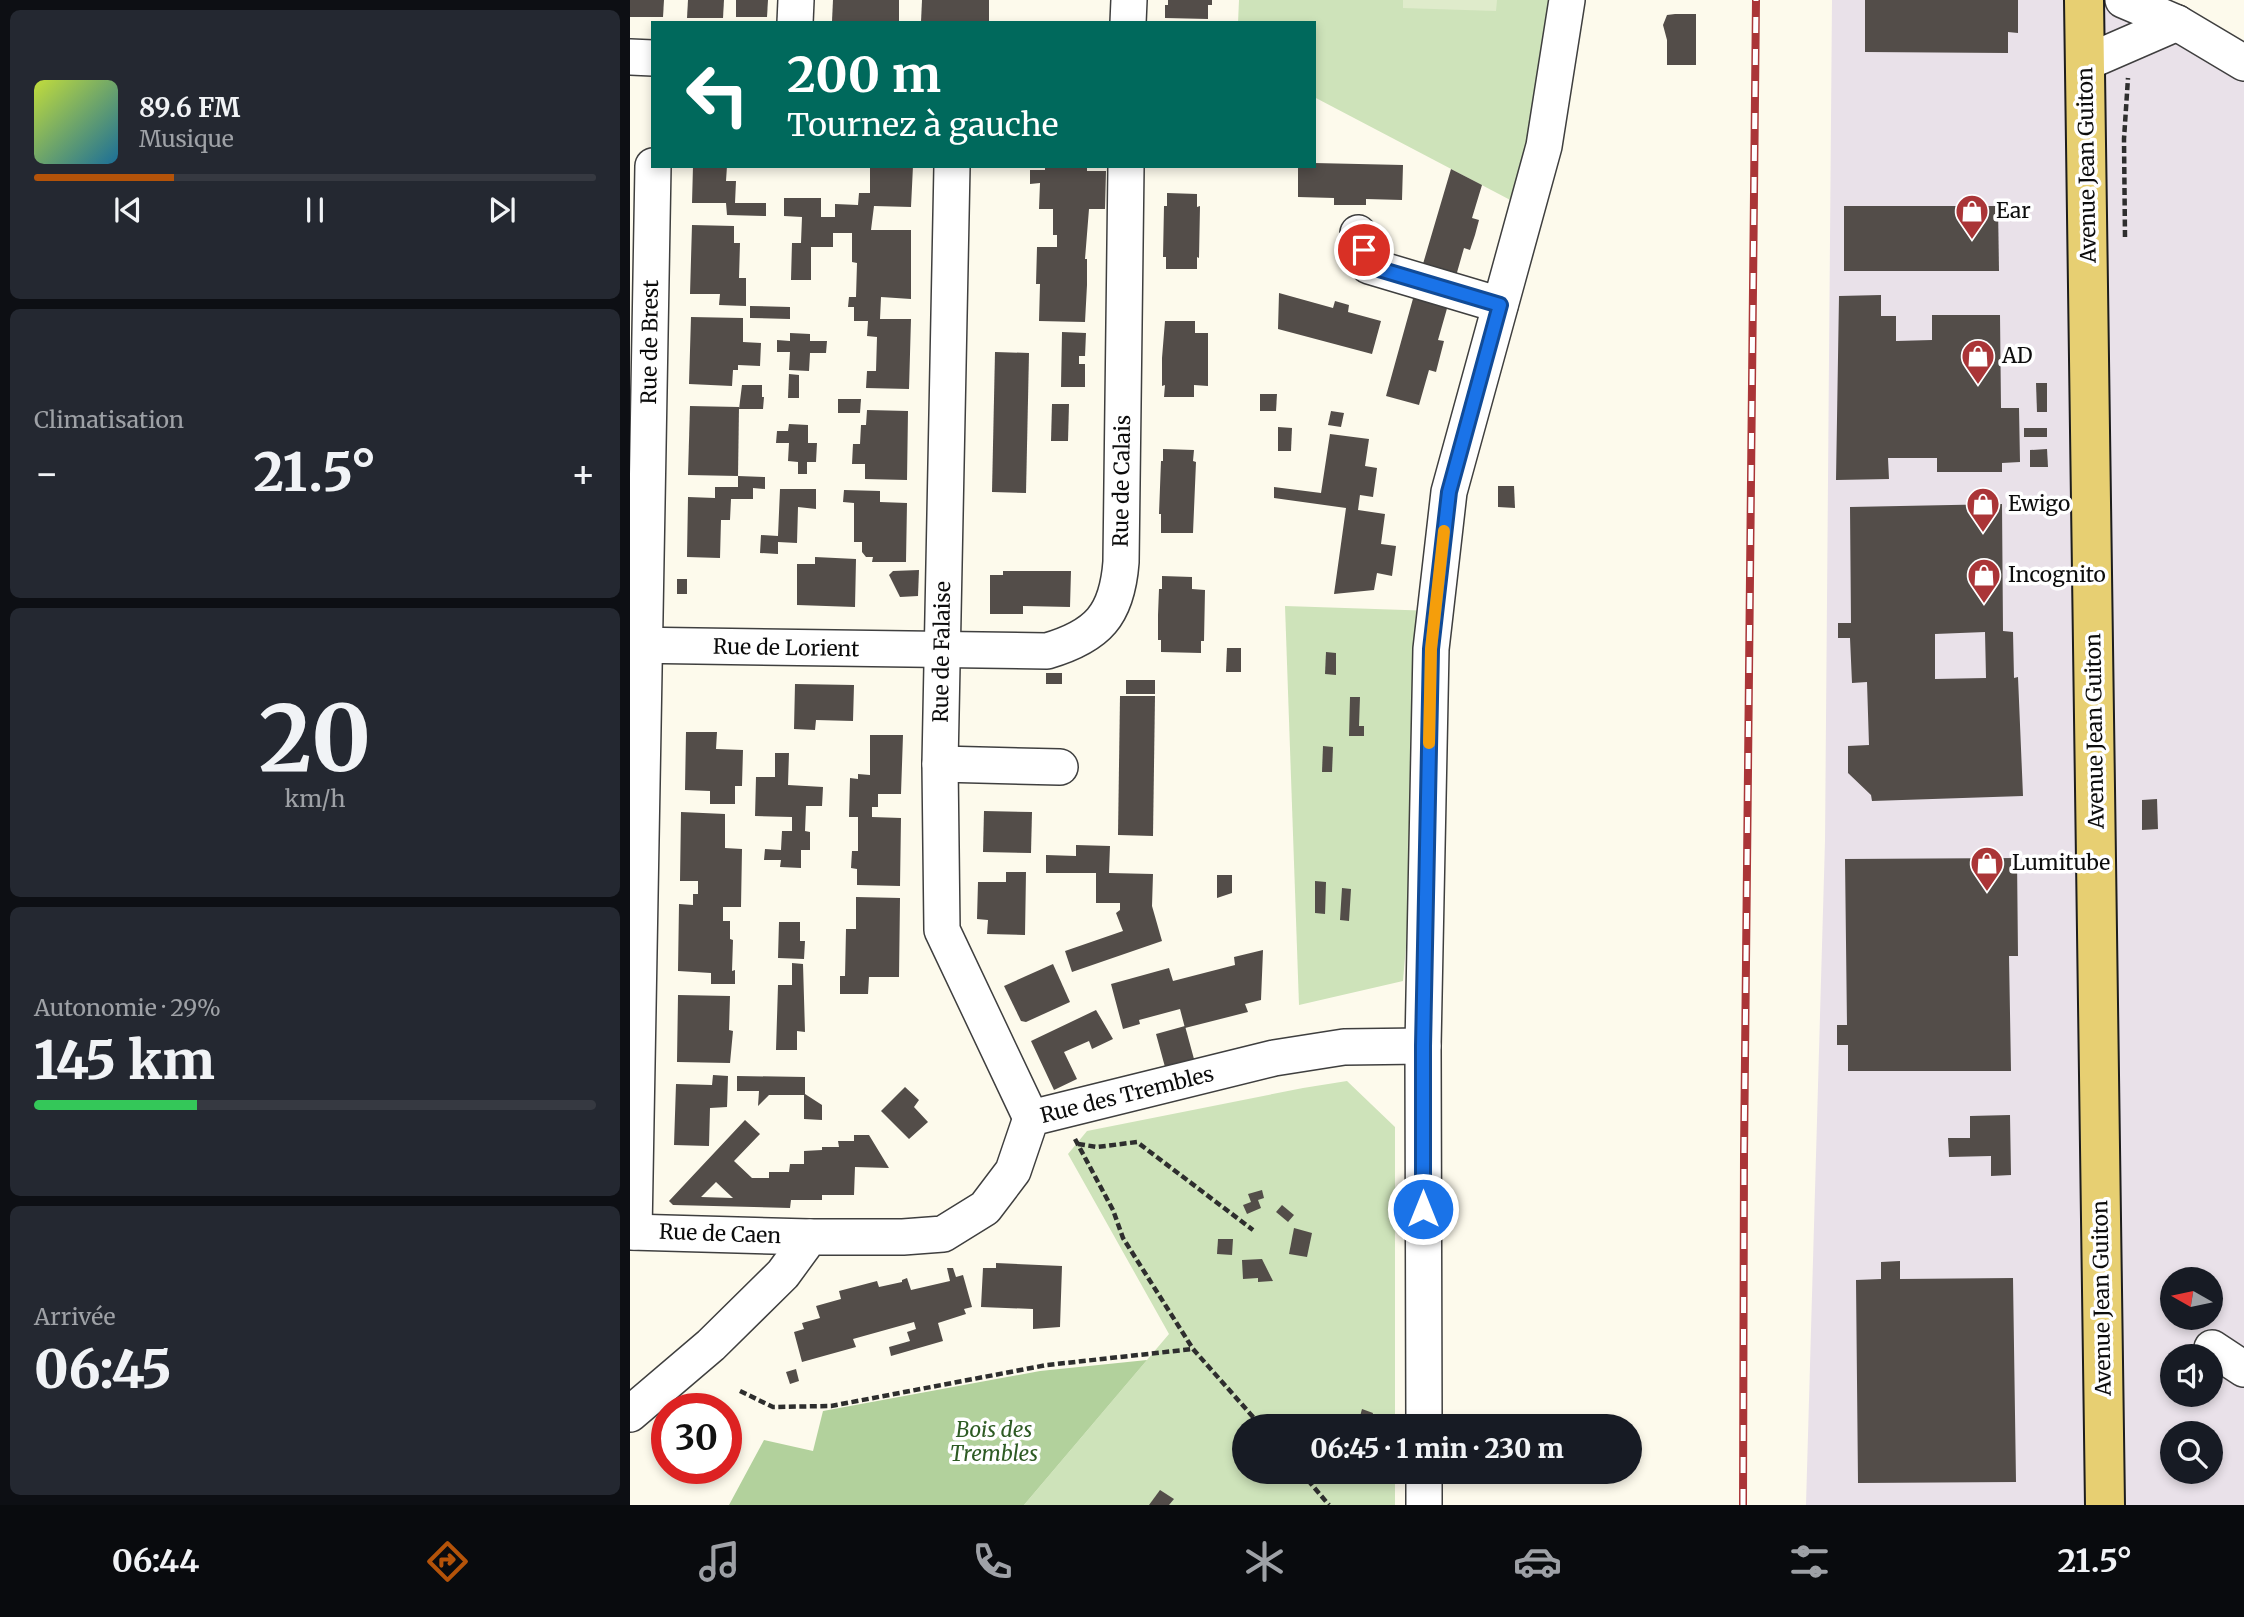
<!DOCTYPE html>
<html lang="fr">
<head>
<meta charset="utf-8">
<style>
  :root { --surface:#171b24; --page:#242831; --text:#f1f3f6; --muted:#9ea1a6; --line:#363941; --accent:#b45309 }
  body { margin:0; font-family:Merriweather,serif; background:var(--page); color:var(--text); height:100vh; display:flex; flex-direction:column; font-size:26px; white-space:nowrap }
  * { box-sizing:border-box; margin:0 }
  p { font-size:23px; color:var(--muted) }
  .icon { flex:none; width:38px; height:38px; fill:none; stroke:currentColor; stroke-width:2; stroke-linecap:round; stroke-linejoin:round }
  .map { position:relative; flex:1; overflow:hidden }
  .panel { display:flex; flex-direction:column; gap:10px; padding:10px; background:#0d0f14; width:630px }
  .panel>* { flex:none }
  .top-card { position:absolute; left:21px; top:21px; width:665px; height:147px; border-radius:0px; box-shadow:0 4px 10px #0003; background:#00695c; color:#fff; overflow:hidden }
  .needle { width:46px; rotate:279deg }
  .buttons { position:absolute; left:1530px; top:1267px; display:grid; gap:14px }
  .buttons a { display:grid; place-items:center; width:63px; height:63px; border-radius:50%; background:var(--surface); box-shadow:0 4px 10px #0003; font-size:35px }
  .speed { position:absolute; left:21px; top:1393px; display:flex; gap:14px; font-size:35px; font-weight:700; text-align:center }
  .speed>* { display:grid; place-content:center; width:91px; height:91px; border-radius:50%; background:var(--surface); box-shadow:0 4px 10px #0003; line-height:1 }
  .speed .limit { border:10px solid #d22; background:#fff; color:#111 }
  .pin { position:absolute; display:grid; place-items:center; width:60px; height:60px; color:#fff; margin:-30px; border:4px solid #fff; border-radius:50%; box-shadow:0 2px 7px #0007 }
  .me { position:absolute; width:77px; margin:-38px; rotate:0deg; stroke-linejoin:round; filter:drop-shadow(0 0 5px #0008) }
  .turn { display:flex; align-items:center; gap:24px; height:147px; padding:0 21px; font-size:32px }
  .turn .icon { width:91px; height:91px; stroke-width:2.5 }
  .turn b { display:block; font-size:49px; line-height:60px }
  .big { font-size:52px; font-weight:800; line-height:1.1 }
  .panel .card { flex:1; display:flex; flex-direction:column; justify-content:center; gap:10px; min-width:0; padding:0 24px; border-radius:10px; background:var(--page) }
  .panel .dial { align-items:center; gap:0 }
  .dial b { font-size:91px; line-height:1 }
  .song { display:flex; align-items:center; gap:21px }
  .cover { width:84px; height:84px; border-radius:10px; background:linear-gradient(135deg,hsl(70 70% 55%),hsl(200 70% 35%)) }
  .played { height:7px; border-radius:4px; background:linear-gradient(90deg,var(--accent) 25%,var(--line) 25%) }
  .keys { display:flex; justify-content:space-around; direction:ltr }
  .heat { display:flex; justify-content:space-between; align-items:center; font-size:38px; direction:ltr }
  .charge { height:10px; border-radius:5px; background:linear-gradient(90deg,#34c759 29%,var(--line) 0) }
  .trip { position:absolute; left:602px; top:1414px; width:410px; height:70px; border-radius:35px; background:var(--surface); box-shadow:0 4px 10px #0003; font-weight:800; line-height:70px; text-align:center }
  .tabs { display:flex; height:112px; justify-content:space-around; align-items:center; background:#090b0e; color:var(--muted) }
  .tabs .icon { width:49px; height:49px }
  .tabs .selected { color:var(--accent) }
  .tabs b { font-size:32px; color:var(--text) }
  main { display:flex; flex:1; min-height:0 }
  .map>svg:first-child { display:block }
  .industrial { fill:#e9e1e9; fill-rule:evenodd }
  .green { fill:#cee3ba }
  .forest { fill:#b2d19c }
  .pitch { fill:#dfebcb }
  .building { fill:#534d49; fill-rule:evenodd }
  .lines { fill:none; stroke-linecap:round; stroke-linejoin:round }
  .minor-casing { stroke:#3f3f3f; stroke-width:38 }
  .major-casing { stroke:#1d1d1d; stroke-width:42 }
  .path { stroke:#2e2e2e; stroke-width:4.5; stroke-dasharray:7 3.5; stroke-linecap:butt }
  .minor { stroke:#fff; stroke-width:35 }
  .major { stroke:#e7cf72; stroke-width:38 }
  .rail-casing { stroke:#aa3537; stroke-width:8 }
  .rail { stroke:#fff; stroke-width:5; stroke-dasharray:16; stroke-linecap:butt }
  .route-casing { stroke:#114b97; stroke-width:18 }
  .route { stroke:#1a73e8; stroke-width:12 }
  .slow { stroke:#f59e0b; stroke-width:12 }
  .labels { text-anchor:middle; stroke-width:7; stroke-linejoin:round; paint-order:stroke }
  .street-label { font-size:21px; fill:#0c0c0c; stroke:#fff }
  .poi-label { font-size:21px; fill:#0c0c0c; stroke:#fff; text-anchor:start }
  .park-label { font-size:21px; font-style:italic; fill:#2e5b24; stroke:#fff }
</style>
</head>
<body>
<main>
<section class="panel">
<div class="card">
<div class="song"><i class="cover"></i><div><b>89.6 FM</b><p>Musique</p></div></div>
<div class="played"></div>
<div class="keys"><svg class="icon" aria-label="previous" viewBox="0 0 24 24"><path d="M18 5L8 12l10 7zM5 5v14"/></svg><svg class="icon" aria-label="pause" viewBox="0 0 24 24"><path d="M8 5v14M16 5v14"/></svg><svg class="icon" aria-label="next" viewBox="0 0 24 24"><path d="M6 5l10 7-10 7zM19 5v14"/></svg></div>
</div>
<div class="card"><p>Climatisation</p>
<div class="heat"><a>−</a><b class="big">21.5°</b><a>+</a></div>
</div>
<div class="card dial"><b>20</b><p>km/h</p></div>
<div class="card"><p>Autonomie · 29%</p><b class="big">145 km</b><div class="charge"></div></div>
<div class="card"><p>Arrivée</p><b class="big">06:45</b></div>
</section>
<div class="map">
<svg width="1614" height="1505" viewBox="0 0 1614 1505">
  <rect width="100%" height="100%" fill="#fdfaec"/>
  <path class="industrial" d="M1202,0H1485L1502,13L1614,82V1505H1176L1195,841ZM1542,1279H1580V1318H1542ZM1542,1356H1580V1395H1542ZM1542,1433H1580V1472H1542Z"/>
  <g class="green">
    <polygon points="609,0 924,0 886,203 684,97 684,23 608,23"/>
    <polygon points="655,606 805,611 773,981 669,1005"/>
    <polygon points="717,1081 765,1127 765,1426 614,1426 614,1472 765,1472 765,1505 394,1505 539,1334 438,1154 457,1131 673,1088"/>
  </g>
  <polygon class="forest" points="517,1360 394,1505 99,1505 134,1440 183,1451 193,1411 410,1371"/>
  <polygon class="pitch" points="773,0 867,0 866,11 773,8"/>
  <g class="building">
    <polygon points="0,0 34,0 33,17 0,17"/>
    <polygon points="58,0 94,0 93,18 57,18"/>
    <polygon points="106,0 138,0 137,17 106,17"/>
    <polygon points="203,0 269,0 269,22 202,21"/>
    <polygon points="292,0 359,0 359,23 291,22"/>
    <polygon points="538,0 582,0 582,5 578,5 578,19 535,18 535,5 538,5"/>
    <polygon points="1235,0 1388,0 1388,33 1378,32 1378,53 1235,52"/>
    <polygon points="1045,14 1066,14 1066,65 1037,65 1037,40 1033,25 1037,15"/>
    <polygon points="684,163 773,165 772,200 736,199 736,205 704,205 704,198 668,197 668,166 684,166"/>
    <polygon points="63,166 97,166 96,181 106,181 105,203 136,203 136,216 97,215 96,203 62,203"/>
    <polygon points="240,166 283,166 281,207 244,206 241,230 281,230 281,299 251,297 250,319 281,319 279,389 236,388 237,371 246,371 247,337 237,336 238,321 224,321 224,307 218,307 219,297 226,297 227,263 222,262 222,233 203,233 203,247 181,247 181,280 161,280 162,243 171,243 172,217 154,216 154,198 191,198 191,217 205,217 205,204 228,205 229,193 240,193"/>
    <polygon points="415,166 457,166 457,171 476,171 475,209 459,209 455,259 457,259 457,285 455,322 409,321 410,284 406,284 407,247 427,247 427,235 423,235 423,209 409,209 410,183 400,184 400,170 415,170"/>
    <polygon points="821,169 852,185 842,218 849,220 845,235 840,250 834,248 824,283 790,274"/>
    <polygon points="537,193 567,194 567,207 570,206 569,258 567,257 567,269 536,269 536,257 533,257 534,206 537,206"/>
    <polygon points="1214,206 1368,206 1369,271 1214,271"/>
    <polygon points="62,225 104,226 104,243 110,243 109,278 116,278 116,306 89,305 90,294 60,294"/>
    <polygon points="649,293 703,308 705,301 719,305 718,312 751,321 742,354 648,329"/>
    <polygon points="784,295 818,305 808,340 814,341 806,372 799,370 789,405 756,396"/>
    <polygon points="1251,295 1251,316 1266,316 1266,341 1302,340 1302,315 1370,315 1371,408 1389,408 1390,462 1372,463 1372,472 1307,472 1307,458 1258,458 1259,479 1206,480 1209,296"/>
    <polygon points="120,306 160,307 160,319 120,318"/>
    <polygon points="61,317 113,318 113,342 131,343 130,366 108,365 108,370 103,370 102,386 59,384"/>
    <polygon points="535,321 565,321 565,333 578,333 578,386 564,385 564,397 534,397 535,385 532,386 532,358"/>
    <polygon points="432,332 456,333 455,356 449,356 449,364 455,364 455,387 431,387"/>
    <polygon points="160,333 180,334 180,341 197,341 196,353 180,353 179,371 159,370 160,352 147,352 147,340 160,341"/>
    <polygon points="365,352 399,353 396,493 362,492"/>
    <polygon points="159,374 169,375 169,398 158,398"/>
    <polygon points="1406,383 1417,383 1417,412 1407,412"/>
    <polygon points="112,385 132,385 132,397 134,397 133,409 109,409"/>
    <polygon points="630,394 647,394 646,411 630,411"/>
    <polygon points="208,399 231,399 230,413 208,413"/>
    <polygon points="422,404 439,404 438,441 421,441"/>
    <polygon points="60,406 109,407 108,476 58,475"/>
    <polygon points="237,410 278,411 277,480 235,479 235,464 222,464 223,444 230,444 231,425 236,425"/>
    <polygon points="701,411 714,413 711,427 698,425"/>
    <polygon points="159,424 178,425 178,443 187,443 186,462 177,462 177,474 168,474 168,462 158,461 159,443 146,443 147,431 158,431"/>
    <polygon points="648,427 662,428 661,451 648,451"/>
    <rect x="1394" y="428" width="23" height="9"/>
    <polygon points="700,434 739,439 735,466 747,468 743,497 730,495 728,510 755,514 751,544 766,546 762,576 747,573 744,590 704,594 716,508 644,498 644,487 691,493"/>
    <polygon points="533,449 564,450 563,461 566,462 563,533 531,533 531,514 529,514 531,461 533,461"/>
    <polygon points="1417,449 1418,467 1400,467 1400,450"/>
    <polygon points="108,476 135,477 135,489 123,488 123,499 101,499 100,520 91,520 90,558 57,557 58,497 85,498 85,487 108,487"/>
    <polygon points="868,486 884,486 885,508 868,507"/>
    <polygon points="150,489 186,489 186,509 168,507 167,543 148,542 148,554 130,553 131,535 148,536"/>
    <polygon points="214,490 250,491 250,502 277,503 276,562 242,562 243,557 236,557 232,552 232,542 224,542 224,503 213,502"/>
    <path d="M1372,504L1373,631L1383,632L1384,678L1388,677L1393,796L1242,801L1241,795L1218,773V746L1239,745L1237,682L1222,683L1220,638H1208V623H1221L1220,507ZM1355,632L1356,678L1305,679V634Z"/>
    <polygon points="185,557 226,559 225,607 167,605 167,564 185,564"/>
    <polygon points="289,570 288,596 270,597 259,575 263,571"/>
    <polygon points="373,571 441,571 440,607 393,606 393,614 360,614 360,575 373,575"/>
    <polygon points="532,576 562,577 562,589 575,590 574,641 571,641 571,653 531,652 531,640 528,640 528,615 529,589 532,589"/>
    <rect x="47" y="579" width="10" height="15"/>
    <polygon points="597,648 611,648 611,672 596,672"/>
    <polygon points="696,652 706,653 706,675 695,674"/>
    <rect x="416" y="673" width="16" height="11"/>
    <rect x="496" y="680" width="29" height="14"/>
    <polygon points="165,684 224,685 223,721 186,720 185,730 164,729"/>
    <polygon points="490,696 525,696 523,836 488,835"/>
    <polygon points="720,697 730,697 729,726 734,726 734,736 719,736"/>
    <polygon points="56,732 87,732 86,749 113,750 112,786 105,786 105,804 80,804 80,791 55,790"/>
    <polygon points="240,735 273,735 271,794 248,794 248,807 242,807 242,817 271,818 270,886 227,885 227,869 221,868 222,851 228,851 228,817 219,817 220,778 228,779 228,774 240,775"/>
    <polygon points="693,746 703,747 702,772 692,772"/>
    <polygon points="145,753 159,753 158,785 193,787 192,806 176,806 175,831 180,832 180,850 171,850 171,868 150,867 151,860 134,860 135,849 151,850 152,831 162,831 162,817 125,816 126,777 145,777"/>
    <polygon points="1527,799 1528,829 1512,830 1512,800"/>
    <polygon points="354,811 402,812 401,853 353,852"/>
    <polygon points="51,812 95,814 95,848 112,849 111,907 93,907 93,921 100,921 100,939 103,940 102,971 105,970 105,984 81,984 81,973 48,971 49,904 63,905 63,894 68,894 68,881 50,881"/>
    <polygon points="446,845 480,846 479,873 523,874 522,906 532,941 442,972 435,951 493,931 486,913 490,910 490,903 466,903 466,873 416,873 416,855 446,856"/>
    <polygon points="1387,858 1388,956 1379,956 1381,1071 1218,1071 1218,1045 1207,1045 1207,1025 1217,1025 1215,859"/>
    <polygon points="376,872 396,872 395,935 357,934 358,920 347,919 348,882 376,882"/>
    <polygon points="587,875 602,875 602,893 587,898"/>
    <polygon points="685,881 696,882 695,914 685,913"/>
    <polygon points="712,888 721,889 719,921 710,920"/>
    <polygon points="226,897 270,898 269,977 239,977 238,994 210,994 210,976 215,976 216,929 226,929"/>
    <polygon points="149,922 170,922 170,941 175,941 174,959 148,958"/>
    <polygon points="633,950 631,1000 615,1004 618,1012 555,1028 550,1009 509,1020 510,1024 493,1029 481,984 539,968 543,981 605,965 604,957"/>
    <polygon points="162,963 173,964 175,1032 167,1031 167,1050 146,1050 148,985 162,985"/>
    <polygon points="423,964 440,1002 396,1022 391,1021 374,986"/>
    <polygon points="48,995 100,996 99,1030 103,1031 100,1063 47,1062"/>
    <polygon points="466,1010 483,1039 462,1049 459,1041 434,1052 447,1079 424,1090 401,1041"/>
    <polygon points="555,1026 564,1059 535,1067 526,1034"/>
    <polygon points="83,1075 98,1076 97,1107 80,1108 79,1146 44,1145 46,1084 82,1085"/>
    <polygon points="107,1076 175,1077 175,1094 192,1105 192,1120 174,1119 174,1095 139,1095 128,1106 129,1091 107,1091"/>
    <polygon points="275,1087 289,1100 284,1107 298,1122 279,1139 251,1111"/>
    <polygon points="1380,1115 1381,1175 1361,1176 1361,1156 1319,1157 1318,1138 1340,1138 1340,1116"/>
    <path d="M115,1120L130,1134L104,1161L122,1178H139V1172H159L160,1164H174V1151L192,1150V1147H209L208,1141H224V1135H239L259,1168L225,1167L224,1195H192V1200H161L160,1208L43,1205L39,1201ZM86,1182L103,1198L71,1197Z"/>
    <polygon points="632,1190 634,1198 628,1200 631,1208 617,1214 613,1205 621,1202 618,1194"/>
    <polygon points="652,1205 664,1215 658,1222 646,1212"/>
    <polygon points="664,1228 682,1233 677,1257 659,1254"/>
    <polygon points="588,1239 603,1239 602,1255 587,1254"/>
    <polygon points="632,1259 643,1281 628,1282 628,1278 613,1279 612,1260"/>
    <polygon points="1270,1261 1270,1279 1383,1278 1386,1482 1228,1483 1226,1280 1251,1279 1251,1262"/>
    <polygon points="366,1263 432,1266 430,1327 403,1329 403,1309 351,1307 353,1268 366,1268"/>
    <polygon points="317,1268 323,1268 326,1277 333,1275 342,1307 334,1309 336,1314 308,1323 313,1341 261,1356 259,1347 280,1341 277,1332 286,1329 284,1322 223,1339 226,1347 172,1362 164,1332 174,1329 172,1323 190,1318 186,1306 211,1299 209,1291 247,1281 249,1287 272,1282 272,1280 277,1278 281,1290 320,1281"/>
    <polygon points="166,1369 169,1381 160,1384 156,1372"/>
    <polygon points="732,1409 743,1413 739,1426 728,1424"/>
    <polygon points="530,1490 544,1499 539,1505 519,1505"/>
  </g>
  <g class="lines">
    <defs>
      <g id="minor">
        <polyline points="1493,0 1547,23 1614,63"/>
        <polyline points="165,23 166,0"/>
        <polyline points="498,23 499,0"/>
        <polyline points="0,57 23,58"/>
        <polyline points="1455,63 1547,23"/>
        <polyline points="322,166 310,764 312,930 401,1118"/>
        <polyline points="728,233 739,266 870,305"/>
        <path d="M0,645L417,651C468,636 487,615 491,562L496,166"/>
        <polyline points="310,764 430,767"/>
        <polyline points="0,1232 180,1237"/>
        <polyline points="4,1232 23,166"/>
        <polyline points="1582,1348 1614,1369"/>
        <polyline points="0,1414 81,1345 153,1274 180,1237 273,1237 313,1234 355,1208 383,1171 401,1118 644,1058 714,1047 793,1046"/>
        <polyline points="794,1426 793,1046 801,649 819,492 914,146 937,0"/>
        <polyline points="794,1472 794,1505"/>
      </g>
      <polyline id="major" points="1454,0 1475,1505"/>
    </defs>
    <use href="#minor" class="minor-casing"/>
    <use href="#major" class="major-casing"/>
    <g class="path">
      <polyline points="1495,237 1494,139 1498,78"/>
      <polyline points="445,1139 483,1210 493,1238 563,1349 631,1426"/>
      <polyline points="448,1144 467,1147 507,1142 623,1230"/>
      <polyline points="110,1391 143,1407 201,1406 417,1365 563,1349"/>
      <polyline points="671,1472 699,1505"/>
    </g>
    <use href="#minor" class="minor"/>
    <use href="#major" class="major"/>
    <defs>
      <polyline id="rail" points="1113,1505 1114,1155 1126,0"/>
    </defs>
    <use href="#rail" class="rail-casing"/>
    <use href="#rail" class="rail"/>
  </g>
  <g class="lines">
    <defs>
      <polyline id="route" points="734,250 739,266 870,305 819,492 801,649 793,1046 793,1209"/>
    </defs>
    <use href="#route" class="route-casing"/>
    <use href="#route" class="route"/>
    <polyline class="slow" points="799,743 801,649 814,531"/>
  </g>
  <defs>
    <symbol id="shop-pin" viewBox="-11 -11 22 30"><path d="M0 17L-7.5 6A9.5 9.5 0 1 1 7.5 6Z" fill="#aa3537" stroke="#fff"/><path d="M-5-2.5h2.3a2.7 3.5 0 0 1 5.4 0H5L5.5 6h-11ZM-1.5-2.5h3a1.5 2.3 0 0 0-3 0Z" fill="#fff"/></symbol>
  </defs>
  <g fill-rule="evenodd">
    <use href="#shop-pin" x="1323" y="192" width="38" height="52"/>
    <use href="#shop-pin" x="1329" y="337" width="38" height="52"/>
    <use href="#shop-pin" x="1334" y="485" width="38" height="52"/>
    <use href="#shop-pin" x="1335" y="556" width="38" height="52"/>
    <use href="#shop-pin" x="1338" y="844" width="38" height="52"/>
  </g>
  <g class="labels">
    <g class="street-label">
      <text transform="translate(1457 165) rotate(-91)" y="7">Avenue Jean Guiton</text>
      <text transform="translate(20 342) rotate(-89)" y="7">Rue de Brest</text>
      <text transform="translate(492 481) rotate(-89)" y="7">Rue de Calais</text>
      <text transform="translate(156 648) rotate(1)" y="7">Rue de Lorient</text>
      <text transform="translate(312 652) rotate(-89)" y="7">Rue de Falaise</text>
      <text transform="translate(1465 731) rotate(-91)" y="7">Avenue Jean Guiton</text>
      <text transform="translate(497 1095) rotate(-14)" y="7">Rue des Trembles</text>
      <text transform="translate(90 1234) rotate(2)" y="7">Rue de Caen</text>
      <text transform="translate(1472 1298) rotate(-91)" y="7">Avenue Jean Guiton</text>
    </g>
    <g class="poi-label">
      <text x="1366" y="218">Ear</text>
      <text x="1372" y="363">AD</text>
      <text x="1378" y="511">Ewigo</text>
      <text x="1378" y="582">Incognito</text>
      <text x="1382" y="870">Lumitube</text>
    </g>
    <g class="park-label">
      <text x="364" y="1437">Bois des<tspan x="364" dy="24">Trembles</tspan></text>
    </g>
  </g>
</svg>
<div class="buttons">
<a><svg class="needle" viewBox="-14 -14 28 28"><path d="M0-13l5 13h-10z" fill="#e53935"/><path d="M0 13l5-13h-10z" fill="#9ea1a6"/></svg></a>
<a><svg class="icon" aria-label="sound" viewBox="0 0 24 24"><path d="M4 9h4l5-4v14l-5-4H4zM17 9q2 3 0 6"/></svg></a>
<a><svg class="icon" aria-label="search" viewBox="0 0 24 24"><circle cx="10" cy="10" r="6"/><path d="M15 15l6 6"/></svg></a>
</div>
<div class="speed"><div class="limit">30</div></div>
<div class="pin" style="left:734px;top:250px;background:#d93025"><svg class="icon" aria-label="arrive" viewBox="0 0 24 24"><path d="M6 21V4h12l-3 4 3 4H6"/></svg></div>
<svg class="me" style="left:793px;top:1209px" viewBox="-20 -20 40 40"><circle r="17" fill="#1a73e8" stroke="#fff" stroke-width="3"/><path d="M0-11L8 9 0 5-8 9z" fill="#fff"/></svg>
<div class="trip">06:45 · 1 min · 230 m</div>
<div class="top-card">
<div class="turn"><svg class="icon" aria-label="left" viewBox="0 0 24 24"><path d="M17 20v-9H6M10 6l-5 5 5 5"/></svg><div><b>200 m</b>Tournez à gauche</div></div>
</div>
</div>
</main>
<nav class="tabs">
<b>06:44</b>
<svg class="icon selected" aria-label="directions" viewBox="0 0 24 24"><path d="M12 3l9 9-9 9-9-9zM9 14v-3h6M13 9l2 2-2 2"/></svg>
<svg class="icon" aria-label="music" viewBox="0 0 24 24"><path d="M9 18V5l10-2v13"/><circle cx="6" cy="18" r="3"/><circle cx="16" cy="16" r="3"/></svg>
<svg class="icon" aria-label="phone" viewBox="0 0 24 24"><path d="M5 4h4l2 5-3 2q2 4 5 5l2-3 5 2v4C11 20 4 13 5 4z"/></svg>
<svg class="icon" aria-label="climate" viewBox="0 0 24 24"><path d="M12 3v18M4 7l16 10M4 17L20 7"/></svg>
<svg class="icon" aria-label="car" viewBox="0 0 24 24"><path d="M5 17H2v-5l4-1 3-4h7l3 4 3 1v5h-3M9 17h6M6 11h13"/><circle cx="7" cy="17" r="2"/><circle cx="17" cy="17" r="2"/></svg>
<svg class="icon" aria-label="filters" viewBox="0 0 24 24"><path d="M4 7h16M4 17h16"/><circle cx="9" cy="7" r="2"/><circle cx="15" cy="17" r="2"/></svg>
<b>21.5°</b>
</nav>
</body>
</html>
